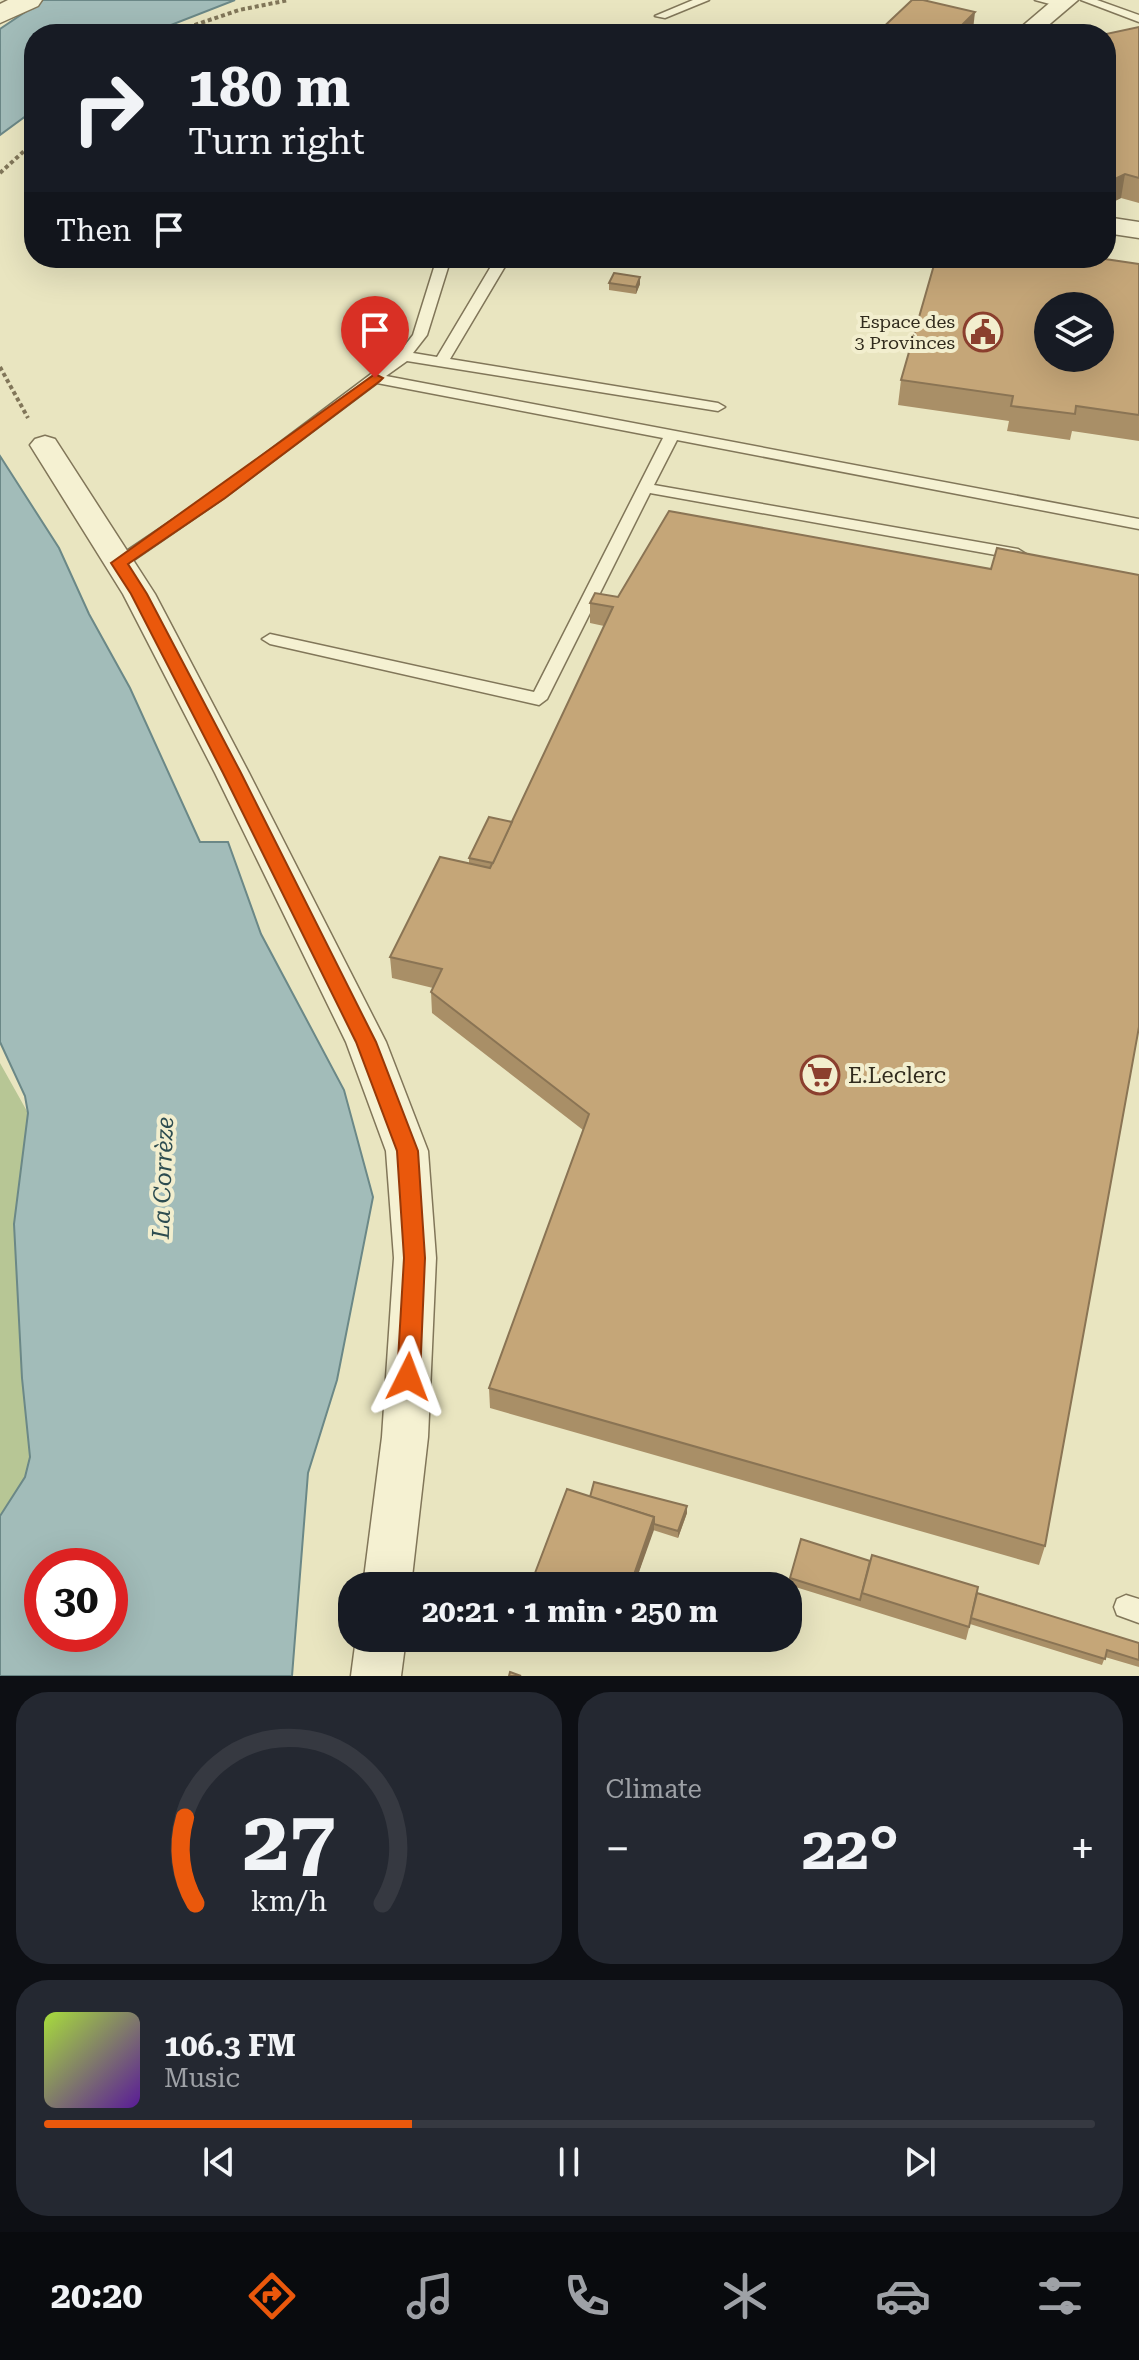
<!DOCTYPE html>
<html lang="en">
<head>
<meta charset="utf-8">
<style>
  :root { --surface:#171b24; --page:#242831; --text:#f1f3f6; --muted:#9ea1a6; --line:#363941; --accent:#ea580c }
  body { margin:0; font-family:"Roboto Serif",serif; background:var(--page); color:var(--text); height:100vh; display:flex; flex-direction:column; font-size:30px; white-space:nowrap }
  * { box-sizing:border-box; margin:0 }
  p { font-size:26px; color:var(--muted) }
  .icon { flex:none; width:44px; height:44px; fill:none; stroke:currentColor; stroke-width:2; stroke-linecap:round; stroke-linejoin:round }
  .map { position:relative; height:1676px; overflow:hidden }
  .details { display:flex; flex-direction:column; gap:16px; padding:16px; background:#0d0f14; flex:1 }
  .details>* { flex:none }
  .hud { position:absolute; left:24px; top:24px; width:1092px; height:244px; border-radius:32px; box-shadow:0 8px 32px #0002; background:#171b24; color:var(--text); overflow:hidden }
  .controls { position:absolute; left:1034px; top:292px; display:grid; gap:16px }
  .controls a { display:grid; place-items:center; width:80px; height:80px; border-radius:50%; background:var(--surface); box-shadow:0 8px 32px #0002; font-size:40px }
  .speed { position:absolute; left:24px; top:1548px; display:flex; gap:16px; font-size:40px; font-weight:700; text-align:center }
  .speed>* { display:grid; place-content:center; width:104px; height:104px; border-radius:50%; background:var(--surface); box-shadow:0 8px 32px #0002; line-height:1 }
  .speed .limit { border:12px solid #d22; background:#fff; color:#111 }
  .pin { position:absolute; display:grid; place-items:center; width:68px; height:68px; color:#fff; margin:-82px -34px; border-radius:50% 50% 50% 0; rotate:-45deg; box-shadow:0 0 8px #0007 }
  .pin .icon { rotate:45deg }
  .me { position:absolute; width:88px; margin:-44px; rotate:3deg; stroke-linejoin:round; filter:drop-shadow(0 0 6px #0008) }
  .turn { display:flex; align-items:center; gap:28px; height:168px; padding:0 32px; font-size:36px }
  .turn .icon { width:104px; height:104px; stroke-width:2.5 }
  .turn b { display:block; font-size:56px; line-height:68px }
  .then { display:flex; align-items:center; height:76px; padding:0 32px; background:#0003; gap:16px; font-size:30px }
  .big { font-size:60px; font-weight:700; line-height:1.1 }
  .details .card { flex:1; display:flex; flex-direction:column; justify-content:center; gap:12px; min-width:0; padding:0 28px; border-radius:32px; background:var(--page) }
  .details .dial { align-items:center; gap:0 }
  .dial svg { height:208px; overflow:visible; fill:none; stroke:var(--line); stroke-width:7; stroke-linecap:round; text-anchor:middle }
  .dial text { fill:var(--text); stroke:none }
  .song { display:flex; align-items:center; gap:24px }
  .cover { width:96px; height:96px; border-radius:12px; background:linear-gradient(135deg,hsl(80 70% 55%),hsl(270 70% 35%)) }
  .played { height:8px; border-radius:4px; background:linear-gradient(90deg,var(--accent) 35%,var(--line) 35%) }
  .keys { display:flex; justify-content:space-around; direction:ltr }
  .heat { display:flex; justify-content:space-between; align-items:center; font-size:44px; direction:ltr }
  .details .tiles { flex:1; display:grid; gap:16px; grid-template-columns:1fr 1fr }
  .card:last-child { grid-column:span 2 }
  .trip { position:absolute; left:338px; top:1572px; width:464px; height:80px; border-radius:32px; background:var(--surface); box-shadow:0 8px 32px #0002; font-weight:700; line-height:80px; text-align:center }
  .dock { display:flex; height:128px; justify-content:space-around; align-items:center; background:#090b0e; color:var(--muted) }
  .dock .icon { width:56px; height:56px }
  .dock .active { color:var(--accent) }
  .dock b { font-size:36px; color:var(--text) }
  .map>svg:first-child { display:block }
  .green { fill:#b7c695 }
  .water { fill:#a2bcb9; stroke:#6b8887; stroke-width:2; fill-rule:evenodd }
  .lines { fill:none; stroke-linecap:round; stroke-linejoin:round }
  .service-casing { stroke:#817659; stroke-width:3 }
  .minor-casing { stroke:#817659; stroke-width:3 }
  .tertiary-casing { stroke:#817659; stroke-width:3 }
  .path { stroke:#817659; stroke-width:4; stroke-dasharray:4 3; stroke-linecap:butt }
  .service { fill:#f5f1d2; fill-rule:evenodd }
  .minor { fill:#f5f1d2; fill-rule:evenodd }
  .tertiary { fill:#f5f1d2; fill-rule:evenodd }
  .wall { fill:#a98f67 }
  .shaded-wall { fill:#8a7454 }
  .building { fill:#c5a678; stroke:#8a7454; stroke-width:2; fill-rule:evenodd }
  .route { fill:#ea580c; stroke:#983908; stroke-width:2 }
  .labels { text-anchor:middle; stroke-width:8; stroke-linejoin:round; paint-order:stroke }
  .far-poi-label { font-size:18px; fill:#312b1d; stroke:#f2eece; text-anchor:end }
  .poi-label { font-size:22px; fill:#312b1d; stroke:#f2eece; text-anchor:start }
  .water-label { font-size:24px; font-style:italic; fill:#2d4c50; stroke:#f2eece }
</style>
</head>
<body>
<div class="map">
<svg width="1139" height="1676" viewBox="0 0 1139 1676">
  <rect width="100%" height="100%" fill="#e9e5c0"/>
  <polygon class="green" points="0,1063 28,1113 14,1224 22,1378 30,1457 25,1477 0,1516"/>
  <g class="water">
    <polygon points="43,0 235,0 148,34 34,34 34,110 0,135 0,29"/>
    <path d="M0,456L59,548L89,614L130,688L200,842H228L261,934L344,1090L373,1197L337,1380L308,1473L292,1676H0V1516L25,1477L30,1457L22,1378L14,1224L28,1113L25,1096L0,1042ZM42,1566H110V1634H42Z"/>
  </g>
  <g class="lines">
    <defs>
      <g id="service">
        <polygon points="693,0 709,0 665,18 655,16"/>
        <polygon points="1035,0 1058,0 1067,4 1061,7"/>
        <polygon points="1081,0 1097,0 1139,15 1139,22"/>
        <polygon points="437,258 451,258 427,335 413,353 437,357 496,258 510,258 450,359 718,403 725,407 718,411 407,361 386,376 1139,519 1139,529 677,440 654,485 1018,549 1026,554 1018,559 650,493 547,699 539,705 270,644 262,639 270,634 534,692 663,438 377,383 224,498 125,566 113,566 111,563 113,560 214,492 399,353 413,335"/>
        <polygon points="1126,1595 1139,1599 1139,1623 1117,1615 1114,1607 1117,1599"/>
      </g>
      <g id="minor">
        <polygon points="1053,0 1078,0 1038,34 1013,34"/>
        <polygon points="1106,217 1139,222 1139,238 1106,233"/>
        <polygon points="45,436 55,439 155,594 249,773 386,1042 428,1151 436,1258 428,1437 411,1586 363,1586 382,1437 394,1258 386,1151 346,1042 215,773 123,594 30,445 35,439"/>
        <polygon points="356,1638 406,1638 401,1676 351,1676"/>
      </g>
      <polygon id="tertiary" points="8,0 42,0 38,6 0,23 0,4"/>
    </defs>
    <use href="#service" class="service-casing"/>
    <use href="#minor" class="minor-casing"/>
    <use href="#tertiary" class="tertiary-casing"/>
    <g class="path">
      <polyline points="168,34 239,10 289,0"/>
      <polyline points="0,173 34,142"/>
      <polyline points="0,367 28,418"/>
    </g>
    <use href="#service" class="service"/>
    <use href="#minor" class="minor"/>
    <use href="#tertiary" class="tertiary"/>
  </g>
  <g class="wall">
    <polygon points="1139,27 1139,203 1121,198 1111,203 1106,200 1106,34"/>
    <polygon points="1105,259 1139,264 1139,441 1072,431 1070,440 1007,431 1009,421 898,405 901,380"/>
    <polygon points="609,283 640,284 636,294 609,290"/>
    <polygon points="618,597 1045,1546 1039,1565 490,1408 489,1388 583,1130 432,1013 431,992 433,988 392,978 390,957 469,863 469,858 512,822 604,626 590,623 590,603"/>
    <polygon points="590,1497 687,1506 687,1513 678,1538 653,1530 634,1586 536,1586 535,1573"/>
    <polygon points="790,1578 977,1593 1139,1643 1139,1667 1105,1657 1102,1665 970,1624 966,1640 789,1585"/>
  </g>
  <g class="shaded-wall">
    <polygon points="975,12 973,30 969,34 953,34"/>
    <polygon points="1125,174 1121,198 1111,203 1115,179"/>
    <polygon points="640,277 640,284 636,294 636,287"/>
    <polygon points="687,1506 687,1513 678,1538 678,1531"/>
    <polygon points="654,1517 654,1530 634,1586 630,1586"/>
  </g>
  <g class="building">
    <polygon points="912,0 923,0 975,12 953,34 876,34"/>
    <polygon points="1139,27 1139,178 1125,174 1115,179 1106,174 1106,34"/>
    <path d="M936,258H1106L1105,259L1139,264V415L1076,406L1075,414L1011,406L1013,396L901,380ZM1048,306H1100V358H1048Z"/>
    <polygon points="614,273 640,277 636,287 609,283"/>
    <polygon points="669,511 991,569 997,548 1139,575 1139,1027 1045,1546 489,1388 589,1114 431,992 442,969 390,957 440,857 490,868 613,607 590,603 595,593 618,597"/>
    <polygon points="489,817 512,822 493,863 469,858"/>
    <polygon points="594,1482 687,1506 678,1531 654,1524 654,1517 590,1497"/>
    <polygon points="567,1489 654,1517 630,1586 575,1586 535,1573"/>
    <polygon points="801,1539 870,1561 860,1600 790,1578"/>
    <polygon points="872,1555 978,1587 969,1627 862,1593"/>
    <polygon points="977,1593 1139,1643 1139,1660 1107,1650 1105,1659 971,1618"/>
    <polygon points="510,1672 521,1676 509,1676"/>
  </g>
  <polygon class="route" points="375,374 383,378 380,381 225,498 128,564 147,594 241,773 376,1042 418,1151 425,1258 420,1377 416,1384 408,1387 400,1384 397,1377 404,1258 397,1151 356,1042 223,773 131,594 111,563"/>
  <defs>
    <symbol id="civic-ring" viewBox="-11 -11 22 22"><circle r="9.5" fill="#f2eece" stroke="#8b3f2e" stroke-width="1.5"/><path d="M-.6-6.5H3V-4.5H.6V-3L4-1V1h2V6H-6V1h2V-1L-.6-3ZM-1.2 2.5V6h2.4V2.5Z" fill="#8b3f2e"/></symbol>
    <symbol id="supermarket-ring" viewBox="-11 -11 22 22"><circle r="9.5" fill="#f2eece" stroke="#8b3f2e" stroke-width="1.5"/><path d="M-6-5.5h2.5l.6 2H6L4.5 2H-2.5L-4.4-4H-6ZM-1.5 3.2a1.3 1.3 0 1 0 .1 0ZM3 3.2a1.3 1.3 0 1 0 .1 0Z" fill="#8b3f2e"/></symbol>
  </defs>
  <g fill-rule="evenodd">
    <use href="#civic-ring" x="961" y="310" width="44" height="44"/>
    <use href="#supermarket-ring" x="798" y="1053" width="44" height="44"/>
  </g>
  <g class="labels">
    <g class="far-poi-label">
      <text x="955" y="328">Espace des<tspan x="955" dy="21">3 Provinces</tspan></text>
    </g>
    <g class="poi-label">
      <text x="848" y="1083">E.Leclerc</text>
    </g>
    <g class="water-label">
      <text transform="translate(163 1178) rotate(-88)" y="8">La Corrèze</text>
    </g>
  </g>
</svg>
<div class="controls">
<a><svg class="icon" aria-label="layers" viewBox="0 0 24 24"><path d="M12 4l9 5-9 5-9-5zM3 14l9 5 9-5"/></svg></a>
</div>
<div class="speed"><div class="limit">30</div></div>
<div class="pin" style="left:375px;top:378px;background:#d93025"><svg class="icon" aria-label="arrive" viewBox="0 0 24 24"><path d="M6 21V4h12l-3 4 3 4H6"/></svg></div>
<svg class="me" style="left:408px;top:1377px" viewBox="-20 -20 40 40"><path d="M0-17L14 15 0 8-14 15z" fill="#ea580c" stroke="#fff" stroke-width="4"/></svg>
<div class="trip">20:21 · 1 min · 250 m</div>
<div class="hud">
<div class="turn"><svg class="icon" aria-label="right" viewBox="0 0 24 24"><path d="M7 20v-9h11M14 6l5 5-5 5"/></svg><div><b>180 m</b>Turn right</div></div>
<div class="then">Then<svg class="icon" aria-label="arrive" viewBox="0 0 24 24"><path d="M6 21V4h12l-3 4 3 4H6"/></svg></div>
</div>
</div>
<section class="details">
<div class="tiles">
<div class="card dial"><svg viewBox="0 0 100 80">
<path d="M14 69A42 42 0 1 1 86 69"/>
<path d="M14 69A42 42 0 0 1 10 36" stroke="#ea580c"/>
<text x="50" y="56" font-size="32" font-weight="700">27</text>
<text x="50" y="72" font-size="11">km/h</text>
</svg></div>
<div class="card"><p>Climate</p>
<div class="heat"><a>−</a><b class="big">22°</b><a>+</a></div>
</div>
<div class="card">
<div class="song"><i class="cover"></i><div><b>106.3 FM</b><p>Music</p></div></div>
<div class="played"></div>
<div class="keys"><svg class="icon" aria-label="previous" viewBox="0 0 24 24"><path d="M18 5L8 12l10 7zM5 5v14"/></svg><svg class="icon" aria-label="pause" viewBox="0 0 24 24"><path d="M8 5v14M16 5v14"/></svg><svg class="icon" aria-label="next" viewBox="0 0 24 24"><path d="M6 5l10 7-10 7zM19 5v14"/></svg></div>
</div>
</div>
</section>
<nav class="dock">
<b>20:20</b>
<svg class="icon active" aria-label="directions" viewBox="0 0 24 24"><path d="M12 3l9 9-9 9-9-9zM9 14v-3h6M13 9l2 2-2 2"/></svg>
<svg class="icon" aria-label="music" viewBox="0 0 24 24"><path d="M9 18V5l10-2v13"/><circle cx="6" cy="18" r="3"/><circle cx="16" cy="16" r="3"/></svg>
<svg class="icon" aria-label="phone" viewBox="0 0 24 24"><path d="M5 4h4l2 5-3 2q2 4 5 5l2-3 5 2v4C11 20 4 13 5 4z"/></svg>
<svg class="icon" aria-label="climate" viewBox="0 0 24 24"><path d="M12 3v18M4 7l16 10M4 17L20 7"/></svg>
<svg class="icon" aria-label="car" viewBox="0 0 24 24"><path d="M5 17H2v-5l4-1 3-4h7l3 4 3 1v5h-3M9 17h6M6 11h13"/><circle cx="7" cy="17" r="2"/><circle cx="17" cy="17" r="2"/></svg>
<svg class="icon" aria-label="filters" viewBox="0 0 24 24"><path d="M4 7h16M4 17h16"/><circle cx="9" cy="7" r="2"/><circle cx="15" cy="17" r="2"/></svg>
</nav>
</body>
</html>
